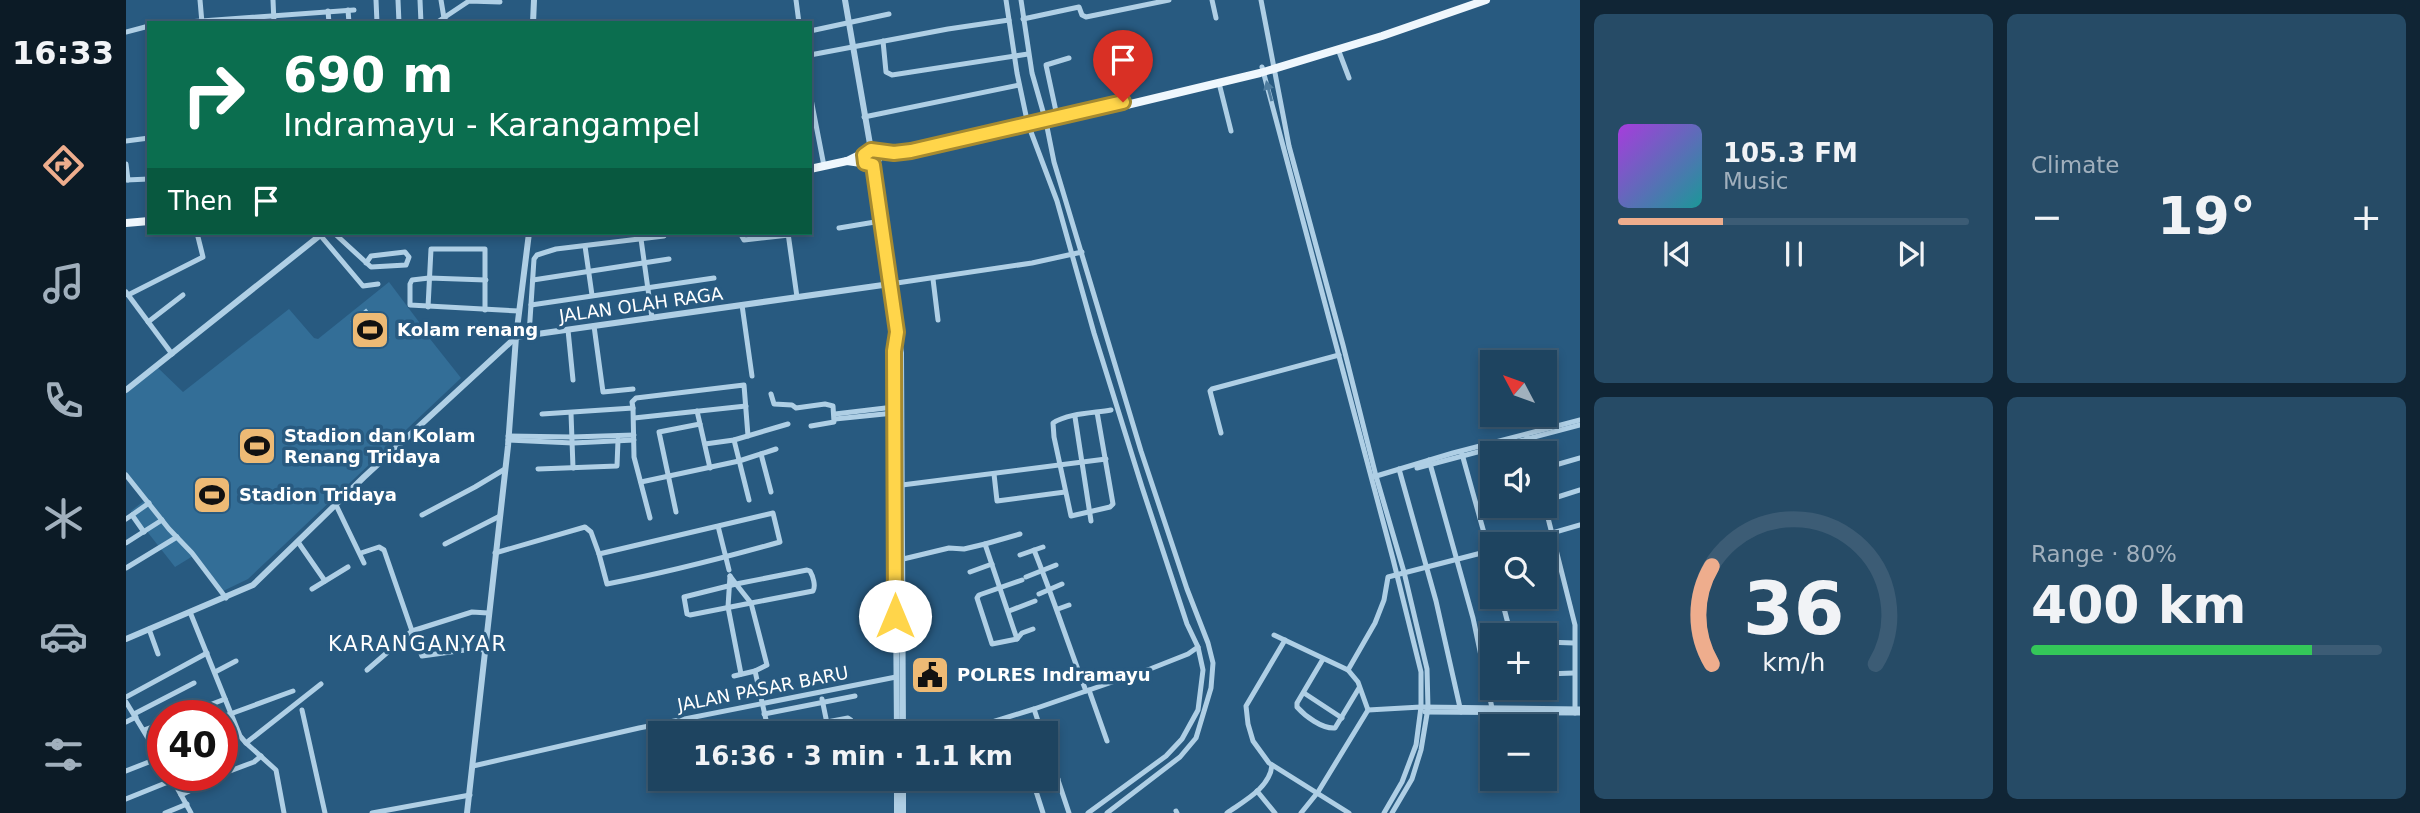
<!DOCTYPE html>
<html lang="en">
<head>
<meta charset="utf-8">
<style>
  :root { --surface:#1e4460; --page:#264b66; --text:#f1f3f6; --muted:#a1b0bd; --line:#3c5c75; --accent:#eead8d }
  body { margin:0; font-family:"DejaVu Sans",sans-serif; background:var(--page); color:var(--text); height:100vh; display:flex; flex-direction:column; font-size:26px; white-space:nowrap }
  * { box-sizing:border-box; margin:0 }
  p { font-size:23px; color:var(--muted) }
  .icon { flex:none; width:38px; height:38px; fill:none; stroke:currentColor; stroke-width:2; stroke-linecap:round; stroke-linejoin:round }
  .map { position:relative; flex:1; overflow:hidden }
  .side { display:flex; flex-direction:column; gap:14px; padding:14px; background:#102535; width:840px }
  .side>* { flex:none }
  .hud { position:absolute; left:21px; top:21px; width:665px; height:214px; border-radius:0px; box-shadow:0 4px 10px #0003,0 0 0 2px var(--line); background:#0b6e4f; color:#fff; overflow:hidden }
  .needle { width:46px; rotate:311deg }
  .controls { position:absolute; left:1354px; top:350px; display:grid; gap:14px }
  .controls a { display:grid; place-items:center; width:77px; height:77px; border-radius:0px; background:var(--surface); box-shadow:0 4px 10px #0003,0 0 0 2px var(--line); font-size:35px }
  .speed { position:absolute; left:21px; top:700px; display:flex; gap:14px; font-size:35px; font-weight:700; text-align:center }
  .speed>* { display:grid; place-content:center; width:91px; height:91px; border-radius:50%; background:var(--surface); box-shadow:0 4px 10px #0003,0 0 0 2px var(--line); line-height:1 }
  .speed .limit { border:10px solid #d22; background:#fff; color:#111 }
  .pin { position:absolute; display:grid; place-items:center; width:60px; height:60px; color:#fff; margin:-72px -30px; border-radius:50% 50% 50% 0; rotate:-45deg; box-shadow:0 0 7px #0007 }
  .pin .icon { rotate:45deg }
  .me { position:absolute; width:77px; margin:-38px; rotate:0deg; stroke-linejoin:round; filter:drop-shadow(0 0 5px #0008) }
  .turn { display:flex; align-items:center; gap:24px; height:147px; padding:0 21px; font-size:32px }
  .turn .icon { width:91px; height:91px; stroke-width:2.5 }
  .turn b { display:block; font-size:49px; line-height:60px }
  .then { display:flex; align-items:center; height:66px; padding:0 21px; background:#0003; gap:14px; font-size:26px }
  .big { font-size:52px; font-weight:600; line-height:1.1 }
  .side .widget { flex:1; display:flex; flex-direction:column; justify-content:center; gap:10px; min-width:0; padding:0 24px; border-radius:10px; background:var(--page) }
  .side .dial { align-items:center; gap:0 }
  .dial svg { height:182px; overflow:visible; fill:none; stroke:var(--line); stroke-width:7; stroke-linecap:round; text-anchor:middle }
  .dial text { fill:var(--text); stroke:none }
  .song { display:flex; align-items:center; gap:21px }
  .cover { width:84px; height:84px; border-radius:10px; background:linear-gradient(135deg,hsl(280 70% 55%),hsl(180 70% 35%)) }
  .played { height:7px; border-radius:4px; background:linear-gradient(90deg,var(--accent) 30%,var(--line) 30%) }
  .keys { display:flex; justify-content:space-around; direction:ltr }
  .heat { display:flex; justify-content:space-between; align-items:center; font-size:38px; direction:ltr }
  .charge { height:10px; border-radius:5px; background:linear-gradient(90deg,#34c759 80%,var(--line) 0) }
  .side .tiles { flex:1; display:grid; gap:14px; grid-template-columns:repeat(2,1fr) }
  .trip { position:absolute; left:522px; top:721px; width:410px; height:70px; border-radius:0px; background:var(--surface); box-shadow:0 4px 10px #0003,0 0 0 2px var(--line); font-weight:600; line-height:70px; text-align:center }
  main { display:flex; flex:1; min-height:0 }
  .tabs { display:flex; flex-direction:column; width:126px; justify-content:space-around; align-items:center; background:#0c1b26; color:var(--muted) }
  .tabs .icon { width:49px; height:49px }
  .tabs .on { color:var(--accent) }
  .tabs b { font-size:32px; color:var(--text) }
  .map>svg:first-child { display:block }
  .park { fill:#336e97 }
  .water { fill:url(#water-rules); stroke:#a4cce6; stroke-width:2 }
  .lines { fill:none; stroke-linecap:round; stroke-linejoin:round }
  .minor { stroke:#afcfe5; stroke-width:5 }
  .tertiary { stroke:#afcfe5; stroke-width:6 }
  .primary { stroke:#eff7fd; stroke-width:8 }
  .oneway { fill:#507d9e }
  .route-casing { stroke:#a68a30; stroke-width:18 }
  .route { stroke:#ffd54a; stroke-width:12 }
  .labels { text-anchor:middle; stroke-width:7; stroke-linejoin:round; paint-order:stroke }
  .street-label { font-size:18px; fill:#fff; stroke:#285a80 }
  .poi-label { font-size:18px; font-weight:bold; fill:#fff; stroke:#285a80; text-anchor:start }
  .quarter-label { font-size:21px; letter-spacing:2px; fill:#fff; stroke:#285a80 }
</style>
</head>
<body>
<main>
<nav class="tabs">
<b>16:33</b>
<svg class="icon on" aria-label="directions" viewBox="0 0 24 24"><path d="M12 3l9 9-9 9-9-9zM9 14v-3h6M13 9l2 2-2 2"/></svg>
<svg class="icon" aria-label="music" viewBox="0 0 24 24"><path d="M9 18V5l10-2v13"/><circle cx="6" cy="18" r="3"/><circle cx="16" cy="16" r="3"/></svg>
<svg class="icon" aria-label="phone" viewBox="0 0 24 24"><path d="M5 4h4l2 5-3 2q2 4 5 5l2-3 5 2v4C11 20 4 13 5 4z"/></svg>
<svg class="icon" aria-label="climate" viewBox="0 0 24 24"><path d="M12 3v18M4 7l16 10M4 17L20 7"/></svg>
<svg class="icon" aria-label="car" viewBox="0 0 24 24"><path d="M5 17H2v-5l4-1 3-4h7l3 4 3 1v5h-3M9 17h6M6 11h13"/><circle cx="7" cy="17" r="2"/><circle cx="17" cy="17" r="2"/></svg>
<svg class="icon" aria-label="filters" viewBox="0 0 24 24"><path d="M4 7h16M4 17h16"/><circle cx="9" cy="7" r="2"/><circle cx="15" cy="17" r="2"/></svg>
</nav>
<div class="map">
<svg width="1454" height="813" viewBox="0 0 1454 813">
  <defs>
    <pattern id="water-rules" width="6" height="5" patternUnits="userSpaceOnUse" patternTransform="scale(1.75)"><rect width="6" height="5" fill="#1c4361"/><path d="M0 2.5h6" fill="none" stroke="#3e5f79"/></pattern>
  </defs>
  <rect width="100%" height="100%" fill="#285a80"/>
  <polygon class="park" points="263,282 293,322 293,325 335,378 122,579 95,592 67,556 49,567 5,511 19,500 0,476 0,392 31,367 57,392 163,309 188,338 192,339"/>
  <polygon class="water" points="240,310 262,337 251,346 245,339 241,341 226,322"/>
  <g class="lines">
    <g class="minor">
      <polyline points="74,0 76,23"/>
      <polyline points="147,0 148,23"/>
      <polyline points="250,0 251,23"/>
      <polyline points="272,0 273,23"/>
      <polyline points="294,0 295,23"/>
      <polyline points="315,0 318,18 322,23"/>
      <polyline points="670,0 673,23"/>
      <polyline points="880,0 891,73 902,125"/>
      <polyline points="895,0 906,73 920,122 928,162 1015,451 1061,589 1082,643 1087,663 1085,688 1070,738 1054,757 981,813"/>
      <polyline points="1086,0 1090,18"/>
      <polyline points="1135,0 1163,146 1217,345 1250,476 1278,572 1301,669 1302,708 1295,750 1286,779 1266,813"/>
      <polyline points="222,10 223,23"/>
      <polyline points="202,11 203,23"/>
      <polyline points="897,19 953,7 956,15 960,17 1043,0"/>
      <polyline points="48,23 228,10"/>
      <polyline points="310,23 343,1 374,2"/>
      <polyline points="684,31 763,14"/>
      <polyline points="0,32 23,26"/>
      <polyline points="757,41 760,72 766,75 902,54"/>
      <polyline points="1212,49 1223,78"/>
      <polyline points="684,55 822,29 883,20"/>
      <polyline points="1136,67 1267,559 1295,672 1295,707 1290,745 1276,782 1258,813"/>
      <polyline points="1093,83 1105,131"/>
      <polyline points="684,94 698,166"/>
      <polyline points="931,116 920,65 943,58"/>
      <polyline points="738,117 893,85"/>
      <polyline points="902,124 931,201 968,333 1016,487 1061,624 1072,647 1062,654 1024,669 908,709 916,733"/>
      <polyline points="0,141 23,138"/>
      <polyline points="0,164 2,180"/>
      <polyline points="0,180 23,179"/>
      <polyline points="713,228 755,221"/>
      <polyline points="208,233 245,267 280,265 283,257 279,252 245,256 240,263"/>
      <polyline points="614,233 618,240 663,235"/>
      <polyline points="662,233 671,297"/>
      <polyline points="194,235 237,286 252,284"/>
      <polyline points="515,239 526,318"/>
      <polyline points="459,246 466,295"/>
      <polyline points="807,279 812,320"/>
      <polyline points="360,280 303,278 286,280 284,284 284,305 393,311"/>
      <polyline points="407,280 543,259"/>
      <polyline points="764,284 906,263 956,252"/>
      <polyline points="0,292 46,354"/>
      <polyline points="2,295 77,257 71,233"/>
      <polyline points="405,305 588,278"/>
      <polyline points="616,305 626,376"/>
      <polyline points="302,307 305,249 359,249 359,310"/>
      <polyline points="22,322 57,295"/>
      <polyline points="468,326 477,392 507,389"/>
      <polyline points="442,330 447,380"/>
      <polyline points="403,335 408,259 411,255 430,249 538,236"/>
      <polyline points="645,394 648,404 666,405 670,408 699,404 707,406 708,422 685,426"/>
      <polyline points="507,408 506,402 510,398 618,385 622,436"/>
      <path d="M971,412L987,504L984,507L945,516L928,437L927,423C942,413 968,413 985,410"/>
      <polyline points="445,413 447,468"/>
      <polyline points="416,414 507,408 508,457 524,518"/>
      <polyline points="709,414 768,407"/>
      <polyline points="949,417 965,521"/>
      <polyline points="508,418 620,406"/>
      <polyline points="709,419 768,413"/>
      <polyline points="574,424 584,468"/>
      <polyline points="1095,433 1084,391 1086,389 1213,355"/>
      <polyline points="382,436 446,437 508,435"/>
      <polyline points="1401,437 1405,453"/>
      <polyline points="382,440 447,443 508,440"/>
      <polyline points="608,440 623,500"/>
      <polyline points="579,444 608,440 662,424"/>
      <polyline points="635,454 645,492"/>
      <polyline points="1336,454 1367,565"/>
      <polyline points="1303,460 1347,618 1366,708"/>
      <polyline points="1291,468 1454,425"/>
      <polyline points="1419,468 1454,458"/>
      <polyline points="412,469 491,466 492,440"/>
      <polyline points="1273,469 1310,601 1335,712"/>
      <polyline points="868,474 871,501 939,492"/>
      <polyline points="0,475 43,529 66,553 100,598"/>
      <polyline points="1247,477 1327,453 1454,420"/>
      <polyline points="515,482 613,461 650,449"/>
      <polyline points="776,485 980,459"/>
      <polyline points="1419,501 1454,490"/>
      <polyline points="210,505 238,563"/>
      <polyline points="1419,506 1449,625 1449,713"/>
      <polyline points="550,512 533,432 574,424 571,411"/>
      <polyline points="6,515 23,503"/>
      <polyline points="296,515 349,487 379,469"/>
      <polyline points="0,519 6,515 18,532"/>
      <path d="M592,526L473,554L481,584C539,573 597,558 654,542L647,513L592,526L603,570"/>
      <polyline points="172,542 199,581"/>
      <polyline points="0,543 36,520"/>
      <polyline points="319,544 374,516"/>
      <polyline points="859,544 894,534"/>
      <polyline points="1388,544 1454,525"/>
      <path d="M908,550C927,597 942,644 960,691"/>
      <polyline points="235,553 253,547 258,550 286,631 241,670"/>
      <polyline points="369,553 459,527 465,532 473,554"/>
      <polyline points="894,555 917,547"/>
      <polyline points="773,560 823,548 838,549 859,544 891,639 896,633 907,629"/>
      <polyline points="0,568 51,537"/>
      <polyline points="844,572 866,564"/>
      <path d="M604,576L610,584L558,597L561,614L564,615L625,603L610,584L681,570L684,571C687,576 690,586 687,591L625,603L641,665L629,671L643,733"/>
      <polyline points="604,576 602,607 615,674"/>
      <polyline points="900,577 930,565"/>
      <polyline points="186,589 222,567"/>
      <polyline points="913,594 936,584"/>
      <polyline points="1375,597 1385,635"/>
      <polyline points="932,609 943,605"/>
      <polyline points="883,611 909,601"/>
      <polyline points="64,612 114,736 120,743 195,684"/>
      <polyline points="23,629 32,654"/>
      <polyline points="1148,635 1222,670 1232,682 1242,710 1295,707 1454,709"/>
      <polyline points="891,639 866,644 851,598 853,595 896,580"/>
      <polyline points="1159,640 1120,706 1122,724 1127,741 1143,763 1223,813"/>
      <polyline points="1419,642 1448,643"/>
      <polyline points="359,650 346,649 296,656 286,631 346,612 362,613"/>
      <polyline points="1357,655 1367,667"/>
      <path d="M1197,659L1171,703V707C1179,716 1196,729 1209,728L1233,688"/>
      <polyline points="1222,670 1249,623 1258,600 1262,577 1367,550"/>
      <polyline points="89,672 110,661"/>
      <polyline points="1419,674 1448,673"/>
      <polyline points="608,676 629,671"/>
      <polyline points="963,690 981,741"/>
      <polyline points="1178,693 1216,718"/>
      <polyline points="0,697 81,653"/>
      <polyline points="696,699 703,733"/>
      <polyline points="0,702 37,763"/>
      <polyline points="176,710 199,813"/>
      <polyline points="1299,712 1454,713"/>
      <polyline points="8,714 68,683"/>
      <polyline points="638,714 729,696"/>
      <polyline points="55,716 99,699"/>
      <polyline points="96,717 167,691"/>
      <polyline points="0,722 10,717"/>
      <polyline points="863,724 869,733"/>
      <polyline points="18,730 37,723"/>
      <polyline points="678,733 677,729 680,726 722,718 725,720 728,733"/>
      <polyline points="831,733 908,709"/>
      <polyline points="919,741 943,813"/>
      <polyline points="120,743 150,770 158,813"/>
      <polyline points="347,766 513,728 770,677"/>
      <polyline points="0,771 33,758"/>
      <polyline points="96,774 128,762 135,756"/>
      <polyline points="44,775 65,813"/>
      <polyline points="887,779 891,790"/>
      <polyline points="1131,791 1149,813"/>
      <polyline points="55,795 95,775"/>
      <polyline points="0,799 47,780"/>
      <polyline points="1050,811 1051,813"/>
      <polyline points="39,813 61,804"/>
      <polyline points="246,813 344,795"/>
      <polyline points="917,813 909,788 932,779"/>
      <polyline points="962,813 1040,756 1056,739 1072,710 1077,670 1072,647"/>
      <path d="M1101,813C1118,801 1144,788 1146,765"/>
      <polyline points="1175,813 1192,792 1242,710"/>
    </g>
    <g class="tertiary">
      <polyline points="719,0 745,150"/>
      <polyline points="407,23 408,0"/>
      <polyline points="747,165 775,353 777,733"/>
      <polyline points="770,337 768,351 771,733"/>
      <polyline points="0,390 197,233"/>
      <polyline points="0,639 127,585 238,477 390,337 764,284"/>
      <polyline points="777,779 777,813"/>
      <polyline points="341,813 382,446 390,337 403,233"/>
      <polyline points="771,813 771,779"/>
    </g>
    <g class="primary">
      <polyline points="749,151 768,153 785,151 915,121 963,114 1134,73 1256,36 1360,0"/>
      <polyline points="721,161 749,165 753,157 747,150 741,151 738,160 742,165"/>
      <polyline points="684,169 721,161 741,151"/>
      <polyline points="0,223 23,221"/>
    </g>
  </g>
  <defs><path id="oneway-solid" d="M-6-.8H1V-3.2L6.5 0L1 3.2V.8H-6Z" transform="scale(1.75)"/></defs>
  <use class="oneway" href="#oneway-solid" transform="translate(1143 91) rotate(-105)"/>
  <g class="lines">
    <defs>
      <polyline id="route" points="769,616 768,351 771,332 747,165 739,163 738,155 745,150 768,153 785,151 997,102"/>
    </defs>
    <use href="#route" class="route-casing"/>
    <use href="#route" class="route"/>
  </g>
  <defs>
    <symbol id="stadium-square" viewBox="-11 -11 22 22"><rect x="-9" y="-9" width="18" height="18" rx="4" fill="#edba75" stroke="#285a80"/><path d="M0-5a6.5 5 0 1 0 0 10a6.5 5 0 1 0 0-10ZM-3.5-1.8h7v3.6h-7Z" fill="#111"/></symbol>
    <symbol id="civic-square" viewBox="-11 -11 22 22"><rect x="-9" y="-9" width="18" height="18" rx="4" fill="#edba75" stroke="#285a80"/><path d="M-.6-6.5H3V-4.5H.6V-3L4-1V1h2V6H-6V1h2V-1L-.6-3ZM-1.2 2.5V6h2.4V2.5Z" fill="#111"/></symbol>
  </defs>
  <g fill-rule="evenodd">
    <use href="#stadium-square" x="222" y="308" width="44" height="44"/>
    <use href="#stadium-square" x="109" y="424" width="44" height="44"/>
    <use href="#stadium-square" x="64" y="473" width="44" height="44"/>
    <use href="#civic-square" x="782" y="653" width="44" height="44"/>
  </g>
  <g class="labels">
    <g class="street-label">
      <text transform="translate(515 305) rotate(-8)" y="6">JALAN OLAH RAGA</text>
      <text transform="translate(637 689) rotate(-11)" y="6">JALAN PASAR BARU</text>
    </g>
    <g class="poi-label">
      <text x="271" y="336">Kolam renang</text>
      <text x="158" y="442">Stadion dan Kolam<tspan x="158" dy="21">Renang Tridaya</tspan></text>
      <text x="113" y="501">Stadion Tridaya</text>
      <text x="831" y="681">POLRES Indramayu</text>
    </g>
    <g class="quarter-label">
      <text x="292" y="651">KARANGANYAR</text>
    </g>
  </g>
</svg>
<div class="controls">
<a><svg class="needle" viewBox="-14 -14 28 28"><path d="M0-13l5 13h-10z" fill="#e53935"/><path d="M0 13l5-13h-10z" fill="#a1b0bd"/></svg></a>
<a><svg class="icon" aria-label="sound" viewBox="0 0 24 24"><path d="M4 9h4l5-4v14l-5-4H4zM17 9q2 3 0 6"/></svg></a>
<a><svg class="icon" aria-label="search" viewBox="0 0 24 24"><circle cx="10" cy="10" r="6"/><path d="M15 15l6 6"/></svg></a>
<a>+</a>
<a>−</a>
</div>
<div class="speed"><div class="limit">40</div></div>
<div class="pin" style="left:997px;top:102px;background:#d93025"><svg class="icon" aria-label="arrive" viewBox="0 0 24 24"><path d="M6 21V4h12l-3 4 3 4H6"/></svg></div>
<svg class="me" style="left:769px;top:616px" viewBox="-20 -20 40 40"><circle r="19" fill="#fff"/><path d="M0-13L10 11 0 6-10 11z" fill="#ffd54a"/></svg>
<div class="trip">16:36 · 3 min · 1.1 km</div>
<div class="hud">
<div class="turn"><svg class="icon" aria-label="right" viewBox="0 0 24 24"><path d="M7 20v-9h11M14 6l5 5-5 5"/></svg><div><b>690 m</b>Indramayu - Karangampel</div></div>
<div class="then">Then<svg class="icon" aria-label="arrive" viewBox="0 0 24 24"><path d="M6 21V4h12l-3 4 3 4H6"/></svg></div>
</div>
</div>
<section class="side">
<div class="tiles">
<div class="widget">
<div class="song"><i class="cover"></i><div><b>105.3 FM</b><p>Music</p></div></div>
<div class="played"></div>
<div class="keys"><svg class="icon" aria-label="previous" viewBox="0 0 24 24"><path d="M18 5L8 12l10 7zM5 5v14"/></svg><svg class="icon" aria-label="pause" viewBox="0 0 24 24"><path d="M8 5v14M16 5v14"/></svg><svg class="icon" aria-label="next" viewBox="0 0 24 24"><path d="M6 5l10 7-10 7zM19 5v14"/></svg></div>
</div>
<div class="widget"><p>Climate</p>
<div class="heat"><a>−</a><b class="big">19°</b><a>+</a></div>
</div>
<div class="widget dial"><svg viewBox="0 0 100 80">
<path d="M14 69A42 42 0 1 1 86 69"/>
<path d="M14 69A42 42 0 0 1 14 26" stroke="#eead8d"/>
<text x="50" y="56" font-size="32" font-weight="700">36</text>
<text x="50" y="72" font-size="11">km/h</text>
</svg></div>
<div class="widget"><p>Range · 80%</p><b class="big">400 km</b><div class="charge"></div></div>
</div>
</section>
</main>
</body>
</html>
